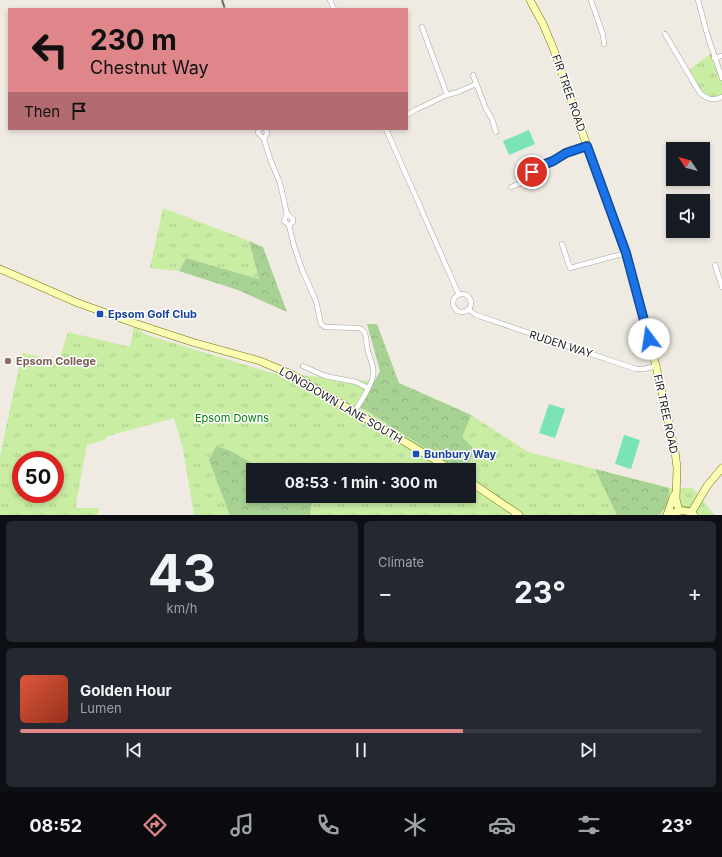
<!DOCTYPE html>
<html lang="en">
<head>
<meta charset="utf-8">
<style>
  :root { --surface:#171b24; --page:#242831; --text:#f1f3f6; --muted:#9ea1a6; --line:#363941; --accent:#df868a }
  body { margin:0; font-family:Inter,sans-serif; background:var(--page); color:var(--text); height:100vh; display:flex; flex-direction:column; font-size:15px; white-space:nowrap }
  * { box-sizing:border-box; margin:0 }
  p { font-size:13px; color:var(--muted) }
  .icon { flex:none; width:22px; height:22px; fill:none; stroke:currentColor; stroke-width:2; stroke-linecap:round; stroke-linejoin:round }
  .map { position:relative; height:515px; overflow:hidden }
  .sheet { display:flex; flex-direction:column; gap:6px; padding:6px; background:#0d0f14; flex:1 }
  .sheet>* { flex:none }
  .hud { position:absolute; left:8px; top:8px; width:400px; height:122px; border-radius:0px; box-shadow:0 2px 6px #0003; background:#df868a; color:#111; overflow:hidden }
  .needle { width:26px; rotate:305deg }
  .fabs { position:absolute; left:666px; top:142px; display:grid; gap:8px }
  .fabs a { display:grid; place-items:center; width:44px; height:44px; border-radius:0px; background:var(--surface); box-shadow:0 2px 6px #0003; font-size:20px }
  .speed { position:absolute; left:12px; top:451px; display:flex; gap:8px; font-size:20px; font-weight:700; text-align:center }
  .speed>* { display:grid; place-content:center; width:52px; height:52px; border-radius:50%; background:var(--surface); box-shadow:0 2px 6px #0003; line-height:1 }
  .speed .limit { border:6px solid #d22; background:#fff; color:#111 }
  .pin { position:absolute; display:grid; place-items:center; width:34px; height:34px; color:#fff; margin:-17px; border:2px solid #fff; border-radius:50%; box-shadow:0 1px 4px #0007 }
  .me { position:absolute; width:44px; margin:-22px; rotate:346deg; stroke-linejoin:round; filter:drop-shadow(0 0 3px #0008) }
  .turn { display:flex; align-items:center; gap:14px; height:84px; padding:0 16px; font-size:18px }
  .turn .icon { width:52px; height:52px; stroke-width:2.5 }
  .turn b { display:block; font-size:28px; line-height:34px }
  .then { display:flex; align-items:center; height:38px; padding:0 16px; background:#0003; gap:8px; font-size:15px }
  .big { font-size:30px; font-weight:700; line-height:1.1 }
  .sheet .card { flex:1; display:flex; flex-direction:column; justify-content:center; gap:6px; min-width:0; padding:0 14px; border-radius:6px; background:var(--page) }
  .sheet .dial { align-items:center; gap:0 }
  .dial b { font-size:52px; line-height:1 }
  .song { display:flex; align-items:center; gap:12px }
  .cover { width:48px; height:48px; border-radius:6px; background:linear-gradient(135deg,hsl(10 70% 55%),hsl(10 70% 35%)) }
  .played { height:4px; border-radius:2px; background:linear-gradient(90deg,var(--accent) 65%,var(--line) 65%) }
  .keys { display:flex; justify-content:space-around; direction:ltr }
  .heat { display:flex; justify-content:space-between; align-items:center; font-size:22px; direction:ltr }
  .sheet .tiles { flex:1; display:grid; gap:6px; grid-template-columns:1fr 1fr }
  .card:last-child { grid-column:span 2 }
  .trip { position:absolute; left:246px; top:463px; width:230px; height:40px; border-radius:0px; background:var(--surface); box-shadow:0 2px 6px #0003; font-weight:700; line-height:40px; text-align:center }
  .dock { display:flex; height:64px; justify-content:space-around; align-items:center; background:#090b0e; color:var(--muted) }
  .dock .icon { width:28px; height:28px }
  .dock .active { color:var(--accent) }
  .dock b { font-size:18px; color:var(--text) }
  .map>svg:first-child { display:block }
  .grass { fill:url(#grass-tufts); fill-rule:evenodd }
  .forest { fill:url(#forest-crowns) }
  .pitch { fill:#7be3b8 }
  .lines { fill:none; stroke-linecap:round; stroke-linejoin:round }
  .minor-casing { stroke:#a4a4a4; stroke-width:5.5 }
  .secondary-casing { stroke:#6f7800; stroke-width:8 }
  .minor { stroke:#fff; stroke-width:4.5 }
  .secondary { stroke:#fcfdb2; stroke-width:7 }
  .rail { stroke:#6b6b6b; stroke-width:2; stroke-dasharray:8 8; stroke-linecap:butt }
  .route-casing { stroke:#114b97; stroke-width:10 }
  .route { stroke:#1a73e8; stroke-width:7 }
  .transit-dot { fill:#1a4fb4; stroke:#fff; stroke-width:1.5 }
  .education-dot { fill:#8d6e63; stroke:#fff; stroke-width:1.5 }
  .labels { text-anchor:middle; stroke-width:3; stroke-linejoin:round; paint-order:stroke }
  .street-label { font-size:11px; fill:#1d1d1d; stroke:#fff }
  .transit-label { font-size:11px; font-weight:bold; fill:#164399; stroke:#fff; text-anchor:start }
  .education-label { font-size:11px; font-weight:bold; fill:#785e54; stroke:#fff; text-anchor:start }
  .park-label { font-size:11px; fill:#05810b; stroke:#fff }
</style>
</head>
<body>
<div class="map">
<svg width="722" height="515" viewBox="0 0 722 515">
  <defs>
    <pattern id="grass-tufts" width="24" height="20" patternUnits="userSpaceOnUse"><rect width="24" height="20" fill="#caeda4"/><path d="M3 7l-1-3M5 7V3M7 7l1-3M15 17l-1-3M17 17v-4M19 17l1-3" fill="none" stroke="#adcb8d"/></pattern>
    <pattern id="forest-crowns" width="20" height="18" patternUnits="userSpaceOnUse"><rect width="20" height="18" fill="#a8d194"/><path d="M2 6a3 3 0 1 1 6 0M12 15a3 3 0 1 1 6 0" fill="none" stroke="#90b37f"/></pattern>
  </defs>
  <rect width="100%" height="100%" fill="#efeae2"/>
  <g class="grass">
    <polygon points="713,52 722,78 722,97 720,98 705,97 687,71"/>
    <polygon points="163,208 249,241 259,279 186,258 179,271 150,268"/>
    <path d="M134,326L147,335L272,373L399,383L471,415L528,452L669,488H693L714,515H194L183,449L174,418L108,436L104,440L87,445L77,498L76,508H99L98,515H0V456L22,353L59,361L68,332L130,347ZM21,460H55V494H21ZM253,470H469V496H253Z"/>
  </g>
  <g class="forest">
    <polygon points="249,241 263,247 287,312 238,290 179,271 186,258 259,279"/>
    <polygon points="367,324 377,324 399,383 471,415 462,437 474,449 467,470 459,470 366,410 360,408 380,371"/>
    <polygon points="216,446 231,451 263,470 253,470 253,496 307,496 312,499 310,515 230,515 209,460"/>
    <polygon points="595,469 669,488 668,503 659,515 617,515"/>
  </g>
  <g class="pitch">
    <polygon points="529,130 535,144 509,155 503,141"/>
    <polygon points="549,404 565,409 555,438 539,433"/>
    <polygon points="624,435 640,440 631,469 615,464"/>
  </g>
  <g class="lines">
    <defs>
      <g id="minor">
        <polyline points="330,0 334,9"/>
        <polyline points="591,0 603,35 604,44"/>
        <polyline points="698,0 708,37 722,78"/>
        <path d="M665,34L700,93C708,100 713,101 722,97"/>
        <polyline points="714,58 722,56"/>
        <polyline points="473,75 486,109 492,119 496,132"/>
        <polyline points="447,95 458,92 476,84"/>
        <polyline points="407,115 415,110 447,95 422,27"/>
        <polyline points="259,129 258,133 264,139 270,159 280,183 287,214 293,219 293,222 289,225"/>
        <polyline points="386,129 459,295"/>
        <polyline points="264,139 267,133 266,129"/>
        <polyline points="528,160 531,166 535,168"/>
        <polyline points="511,187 526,181 529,178 535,168 553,161 566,153 587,146"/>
        <path d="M287,214L284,221L289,225L294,246L303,272L316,301L321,324L325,327L359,328C367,331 366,339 367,347C368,354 372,361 373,368C376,380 361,401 355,411"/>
        <polyline points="562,244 570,268 626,253"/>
        <polyline points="715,265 722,287"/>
        <circle cx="462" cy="303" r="9"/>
        <polyline points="469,310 476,315 636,369 644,369 656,366"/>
        <polyline points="303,366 325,376 356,382 368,388"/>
      </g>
      <g id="secondary">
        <polyline points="530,0 543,24 554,50 587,146 626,253 656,366 675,451 677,468 676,499 679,511"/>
        <polyline points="0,269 78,303 137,324 192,342 260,361 291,374 452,470"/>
        <polyline points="469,481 519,515"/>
        <polyline points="691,513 707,486 722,468"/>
        <polyline points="667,515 674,495"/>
        <path d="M668,515C676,511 687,508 694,515"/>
      </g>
    </defs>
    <use href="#minor" class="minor-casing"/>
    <use href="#secondary" class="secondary-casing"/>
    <use href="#minor" class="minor"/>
    <use href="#secondary" class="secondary"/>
    <polyline class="rail" points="222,0 225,9"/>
  </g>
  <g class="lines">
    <defs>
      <polyline id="route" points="532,172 535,168 553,161 566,153 587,146 626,253 649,339"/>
    </defs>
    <use href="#route" class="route-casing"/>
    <use href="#route" class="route"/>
  </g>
  <g class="transit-dot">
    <rect x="96" y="310" width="8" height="8" rx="2"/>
    <rect x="412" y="450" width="8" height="8" rx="2"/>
  </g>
  <circle class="education-dot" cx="8" cy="361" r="4"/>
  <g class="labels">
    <g class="street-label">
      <text transform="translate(569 93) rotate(71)" y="4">FIR TREE ROAD</text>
      <text transform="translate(561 344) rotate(18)" y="4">RUDEN WAY</text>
      <text transform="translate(341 405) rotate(30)" y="4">LONGDOWN LANE SOUTH</text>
      <text transform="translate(666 414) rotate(78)" y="4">FIR TREE ROAD</text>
    </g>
    <g class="transit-label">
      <text x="108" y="318">Epsom Golf Club</text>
      <text x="424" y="458">Bunbury Way</text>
    </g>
    <g class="education-label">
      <text x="16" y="365">Epsom College</text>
    </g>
    <g class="park-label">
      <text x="232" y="422">Epsom Downs</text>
    </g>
  </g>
</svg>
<div class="fabs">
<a><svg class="needle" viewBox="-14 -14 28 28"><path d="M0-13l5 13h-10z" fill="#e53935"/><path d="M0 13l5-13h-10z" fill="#9ea1a6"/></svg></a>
<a><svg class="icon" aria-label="sound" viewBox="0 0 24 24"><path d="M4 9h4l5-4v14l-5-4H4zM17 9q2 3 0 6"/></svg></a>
</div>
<div class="speed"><div class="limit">50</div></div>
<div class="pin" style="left:532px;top:172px;background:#d93025"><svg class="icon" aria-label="arrive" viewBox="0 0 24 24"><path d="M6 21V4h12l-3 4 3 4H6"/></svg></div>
<svg class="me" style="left:649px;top:339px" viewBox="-20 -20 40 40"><circle r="19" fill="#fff"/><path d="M0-13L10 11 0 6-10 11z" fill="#1a73e8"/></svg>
<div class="trip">08:53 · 1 min · 300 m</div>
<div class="hud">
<div class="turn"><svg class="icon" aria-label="left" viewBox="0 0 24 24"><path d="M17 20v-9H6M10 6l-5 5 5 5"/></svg><div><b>230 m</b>Chestnut Way</div></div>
<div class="then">Then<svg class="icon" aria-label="arrive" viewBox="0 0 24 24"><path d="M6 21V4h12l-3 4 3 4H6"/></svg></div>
</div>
</div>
<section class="sheet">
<div class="tiles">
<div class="card dial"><b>43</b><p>km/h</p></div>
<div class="card"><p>Climate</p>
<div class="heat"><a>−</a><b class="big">23°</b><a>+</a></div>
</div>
<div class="card">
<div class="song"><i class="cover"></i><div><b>Golden Hour</b><p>Lumen</p></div></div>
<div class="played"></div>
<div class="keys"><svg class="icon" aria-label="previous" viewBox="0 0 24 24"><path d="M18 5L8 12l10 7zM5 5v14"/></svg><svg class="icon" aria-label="pause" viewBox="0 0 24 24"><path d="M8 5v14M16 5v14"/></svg><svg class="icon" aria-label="next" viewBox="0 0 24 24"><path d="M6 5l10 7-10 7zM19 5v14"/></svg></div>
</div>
</div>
</section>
<nav class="dock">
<b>08:52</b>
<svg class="icon active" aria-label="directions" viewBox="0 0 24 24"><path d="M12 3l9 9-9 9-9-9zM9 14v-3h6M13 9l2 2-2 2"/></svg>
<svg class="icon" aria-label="music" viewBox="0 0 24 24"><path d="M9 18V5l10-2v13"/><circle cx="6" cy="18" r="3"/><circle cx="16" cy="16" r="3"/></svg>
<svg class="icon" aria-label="phone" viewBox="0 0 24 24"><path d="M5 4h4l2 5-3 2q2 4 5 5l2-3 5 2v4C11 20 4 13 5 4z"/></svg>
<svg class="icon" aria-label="climate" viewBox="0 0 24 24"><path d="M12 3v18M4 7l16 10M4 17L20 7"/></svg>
<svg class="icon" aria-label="car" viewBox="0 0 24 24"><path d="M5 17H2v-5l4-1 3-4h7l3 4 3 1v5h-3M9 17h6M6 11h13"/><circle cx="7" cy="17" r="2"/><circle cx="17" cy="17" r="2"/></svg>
<svg class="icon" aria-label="filters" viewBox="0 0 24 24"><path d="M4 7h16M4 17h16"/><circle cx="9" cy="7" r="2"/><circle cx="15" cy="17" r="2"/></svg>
<b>23°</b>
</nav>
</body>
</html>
